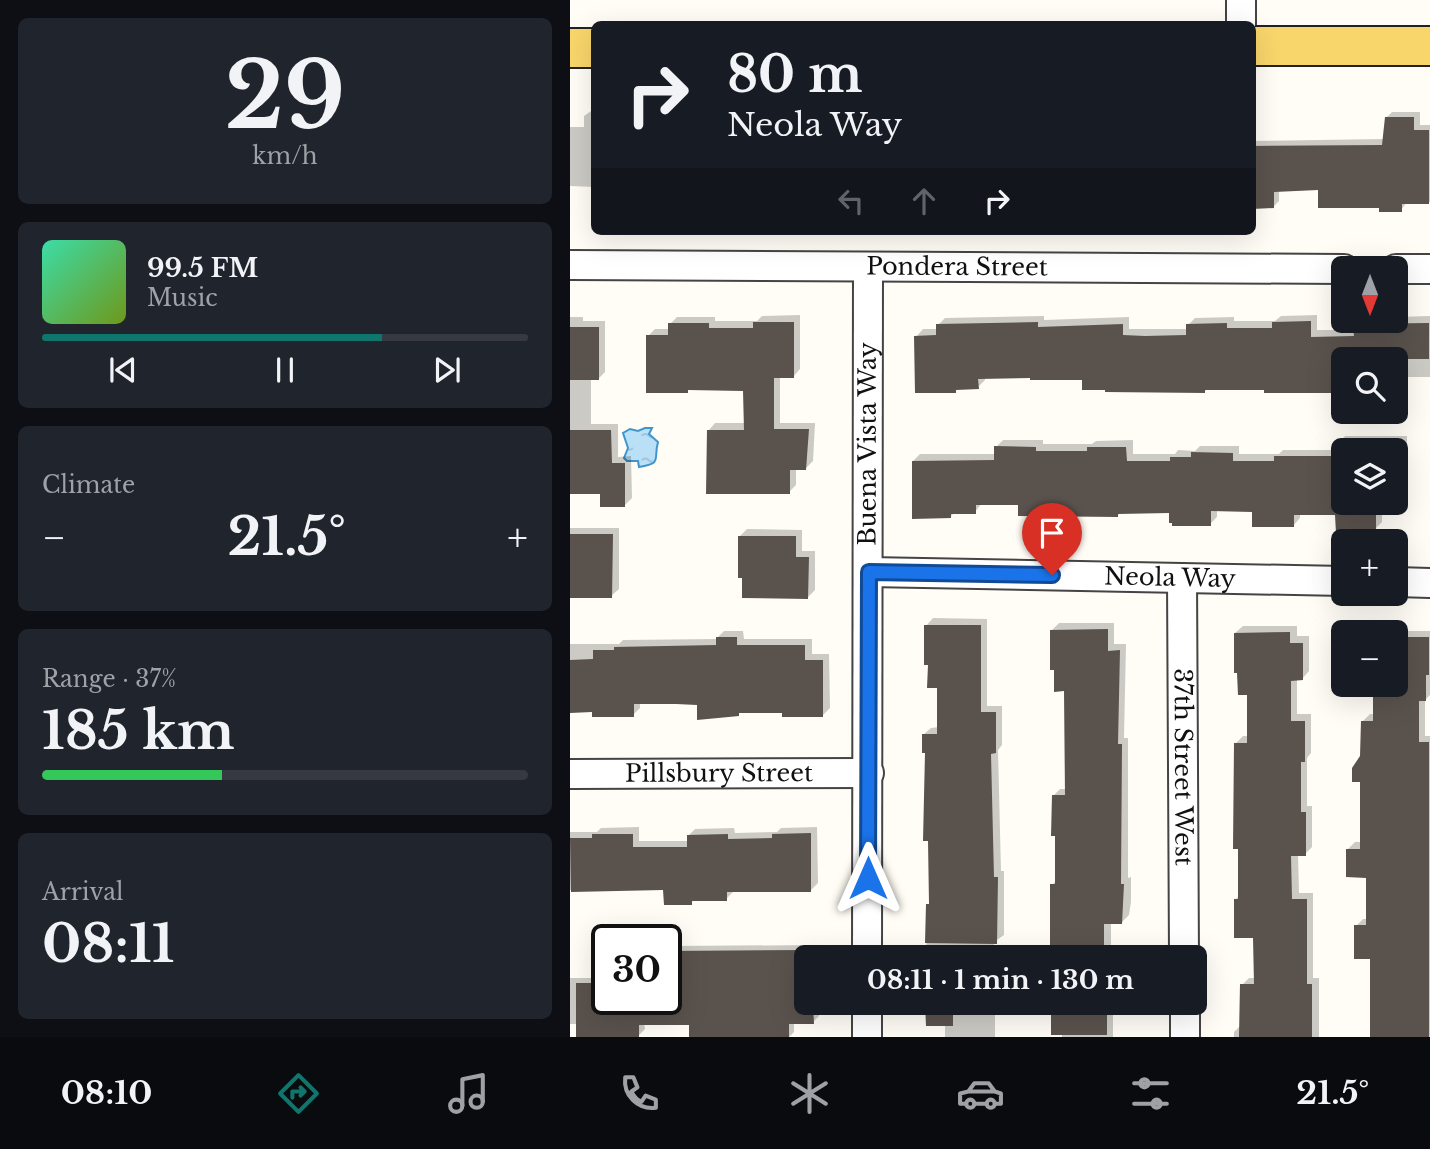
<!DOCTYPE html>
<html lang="en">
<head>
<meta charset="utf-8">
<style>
  :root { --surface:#171b24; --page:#20242c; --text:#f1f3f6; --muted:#9ea1a6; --line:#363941; --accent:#0f766e }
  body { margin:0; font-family:"Libre Baskerville",serif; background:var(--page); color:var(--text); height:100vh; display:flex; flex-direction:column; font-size:26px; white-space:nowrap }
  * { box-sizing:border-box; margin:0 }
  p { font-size:23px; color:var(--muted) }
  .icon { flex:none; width:38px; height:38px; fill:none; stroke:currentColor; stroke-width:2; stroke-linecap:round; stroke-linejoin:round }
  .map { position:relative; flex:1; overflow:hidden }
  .side { display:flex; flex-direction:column; gap:18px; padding:18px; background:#0d0f14; width:570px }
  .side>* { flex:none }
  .top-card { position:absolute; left:21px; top:21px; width:665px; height:214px; border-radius:10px; box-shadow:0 7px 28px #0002; background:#171b24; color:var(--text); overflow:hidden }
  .needle { width:46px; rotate:180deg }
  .tools { position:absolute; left:761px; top:256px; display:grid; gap:14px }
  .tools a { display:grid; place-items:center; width:77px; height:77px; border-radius:10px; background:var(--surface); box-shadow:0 7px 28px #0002; font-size:35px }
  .speed { position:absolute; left:21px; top:924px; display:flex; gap:14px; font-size:35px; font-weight:700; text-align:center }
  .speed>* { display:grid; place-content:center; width:91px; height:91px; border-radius:50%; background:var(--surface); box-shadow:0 7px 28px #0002; line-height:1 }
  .speed .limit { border:4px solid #111; border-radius:10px; background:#fff; color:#111 }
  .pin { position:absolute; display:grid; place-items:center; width:60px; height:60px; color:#fff; margin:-72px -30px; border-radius:50% 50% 50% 0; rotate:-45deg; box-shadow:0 0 7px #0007 }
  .pin .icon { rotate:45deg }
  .me { position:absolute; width:77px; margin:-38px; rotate:0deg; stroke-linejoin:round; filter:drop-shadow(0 0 5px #0008) }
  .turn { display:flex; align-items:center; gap:24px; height:147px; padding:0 21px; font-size:32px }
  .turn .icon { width:91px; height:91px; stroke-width:2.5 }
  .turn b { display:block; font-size:49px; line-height:60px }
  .lanes { display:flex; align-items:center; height:66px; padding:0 21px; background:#0003; justify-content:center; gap:35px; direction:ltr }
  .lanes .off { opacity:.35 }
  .big { font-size:52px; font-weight:800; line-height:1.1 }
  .side .widget { flex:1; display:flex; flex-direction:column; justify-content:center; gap:10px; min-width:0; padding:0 24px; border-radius:10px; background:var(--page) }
  .side .dial { align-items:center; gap:0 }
  .dial b { font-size:91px; line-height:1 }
  .song { display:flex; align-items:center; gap:21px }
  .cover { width:84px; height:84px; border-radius:10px; background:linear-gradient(135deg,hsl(160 70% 55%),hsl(80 70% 35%)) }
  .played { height:7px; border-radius:4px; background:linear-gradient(90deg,var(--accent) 70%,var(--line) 70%) }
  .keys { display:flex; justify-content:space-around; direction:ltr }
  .heat { display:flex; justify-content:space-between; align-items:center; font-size:38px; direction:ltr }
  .charge { height:10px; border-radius:5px; background:linear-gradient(90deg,#34c759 37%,var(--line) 0) }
  .trip { position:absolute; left:224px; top:945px; width:413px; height:70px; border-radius:10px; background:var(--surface); box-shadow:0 7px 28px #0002; font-weight:800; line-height:70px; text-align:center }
  .menu { display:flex; height:112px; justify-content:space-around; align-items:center; background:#090b0e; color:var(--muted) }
  .menu .icon { width:49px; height:49px }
  .menu .selected { color:var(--accent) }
  .menu b { font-size:32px; color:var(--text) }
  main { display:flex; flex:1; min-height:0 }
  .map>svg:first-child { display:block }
  .water { fill:url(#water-ripples); stroke:#3f96cf; stroke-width:2 }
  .shadow { fill:#0003; fill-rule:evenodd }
  .building { fill:#5a524d }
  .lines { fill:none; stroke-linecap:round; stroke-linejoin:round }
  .street-casing { stroke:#444; stroke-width:32 }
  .primary-casing { stroke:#222; stroke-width:42 }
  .street { stroke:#fff; stroke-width:28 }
  .primary { stroke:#f9d66b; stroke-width:38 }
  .route-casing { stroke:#114b97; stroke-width:18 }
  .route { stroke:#1a73e8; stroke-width:12 }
  .labels { text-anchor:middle; stroke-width:7; stroke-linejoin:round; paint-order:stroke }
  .street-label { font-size:24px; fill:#111; stroke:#fff }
</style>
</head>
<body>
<main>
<section class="side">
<div class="widget dial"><b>29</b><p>km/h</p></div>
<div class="widget">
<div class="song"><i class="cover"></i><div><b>99.5 FM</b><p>Music</p></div></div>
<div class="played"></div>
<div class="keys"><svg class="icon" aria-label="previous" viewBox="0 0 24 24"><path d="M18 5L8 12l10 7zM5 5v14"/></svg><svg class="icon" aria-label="pause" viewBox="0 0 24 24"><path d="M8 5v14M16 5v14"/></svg><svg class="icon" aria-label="next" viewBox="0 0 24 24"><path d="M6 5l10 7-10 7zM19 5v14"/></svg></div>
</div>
<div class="widget"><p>Climate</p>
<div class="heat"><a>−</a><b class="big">21.5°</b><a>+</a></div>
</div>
<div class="widget"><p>Range · 37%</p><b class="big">185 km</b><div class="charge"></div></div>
<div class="widget"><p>Arrival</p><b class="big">08:11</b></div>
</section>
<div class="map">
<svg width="860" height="1037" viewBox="0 0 860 1037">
  <defs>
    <pattern id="water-ripples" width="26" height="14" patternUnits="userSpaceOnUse" patternTransform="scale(1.75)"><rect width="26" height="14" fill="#b9e0f7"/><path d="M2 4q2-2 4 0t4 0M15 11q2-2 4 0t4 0" fill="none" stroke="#9ebfd3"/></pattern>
  </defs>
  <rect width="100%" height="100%" fill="#fffdf5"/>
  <path class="water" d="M75,428H82L79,434L88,442C83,460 93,463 69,467L68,461H57L54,458L58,448L53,433L60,429L68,431Z"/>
  <g class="shadow">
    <polygon points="24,105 24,187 0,186 0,127 14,127 14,116 24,109"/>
    <polygon points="822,112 850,112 850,125 860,125 860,202 837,202 831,210 810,206 749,188 709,190 709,201 703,207 682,207 682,141 814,139 816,118"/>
    <polygon points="230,315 230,369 223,377 210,377 210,423 245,423 243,461 236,468 226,468 226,485 219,492 138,431 145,423 175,423 174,389 120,388 117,392 78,336 85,329 100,329 100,324 107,317 145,317 145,321 187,321 192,316"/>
    <polygon points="747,315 747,330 785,330 785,325 790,320 826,320 826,317 860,316 860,377 832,377 826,386 826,359 774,359 695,388 638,388 635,391 514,378 462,377 415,377 415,380 408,387 388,388 385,391 346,337 353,329 368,329 368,325 375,318 474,316 474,320 559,317 559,329 618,329 618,325 625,318 664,317 664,321 705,321 711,316"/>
    <polygon points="0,317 13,317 13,321 35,321 35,372 28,379 21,379 21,424 48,424 48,457 61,456 62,498 55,505 32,493 0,492"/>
    <path d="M775,436H837V506L830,513H812V522L805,529L767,513H730V518L723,526L684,510L647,509V517L640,524L600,512L550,513L547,516L450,503H412L405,512H385L380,517L343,461L350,454H426V447L433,440H473V444H522L526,441L563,440V454H605L608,450L625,451L630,446H669V454H709L713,450H768V444ZM774,450H826V502H774Z"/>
    <polygon points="0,528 49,528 49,589 41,596 0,597"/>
    <polygon points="177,529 232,530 232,551 245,551 245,590 238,597 170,536"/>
    <polygon points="363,618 417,619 417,706 432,706 432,745 428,750 431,871 434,871 434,935 424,942 424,957 356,957 358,905 361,901 357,752 353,735 361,728 369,727 368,686 360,663 356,626"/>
    <polygon points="489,623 544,623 544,644 556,644 554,738 558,738 558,878 561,877 561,902 559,915 552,922 541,922 541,957 482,957 482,885 487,880 483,796 490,789 497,789 496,690 482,630"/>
    <polygon points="673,626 727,626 727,636 739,636 739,671 732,679 727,679 727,714 741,714 741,753 737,758 737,806 742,806 742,847 735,854 728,854 729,893 743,893 743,978 749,978 749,1037 664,1037 664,1032 671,1025 672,985 679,978 685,978 685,937 665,900 670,895 666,743 673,736 678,736 678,694 665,633"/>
    <polygon points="154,631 173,631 174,639 242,639 242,654 259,654 260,708 253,715 214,711 171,711 168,715 129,703 70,703 70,708 63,715 24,711 0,711 0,644 49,644 53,640 146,639"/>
    <polygon points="812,631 860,631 860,695 855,700 855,736 860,736 860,1037 802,1037 802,957 786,926 793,919 798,919 797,876 778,849 785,842 792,842 793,721 800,714 805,714 826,684 826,632"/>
    <polygon points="69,827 69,841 118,841 118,836 125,829 164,828 165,833 207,832 211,828 247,827 248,883 241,890 163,892 156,899 125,899 121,903 95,888 0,890 0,832 27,832 31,828"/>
    <polygon points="248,945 249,957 236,957 236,1003 249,1003 249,1016 243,1022 224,1022 224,1032 219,1037 120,1037 120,1023 74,1023 75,1029 69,1035 8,1037 8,1024 0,1024 0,978 37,978 37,999 96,999 96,951 101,946"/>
    <polygon points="357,1003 425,1003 425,1037 375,1037 375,1024 357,1025"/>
    <polygon points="482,1003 554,1003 552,1006 543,1006 543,1037 492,1037 492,1033 483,1033"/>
  </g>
  <g class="building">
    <polygon points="815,117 844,117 844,130 859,130 859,204 832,204 832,212 809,212 809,208 748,208 748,190 704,192 704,208 682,209 682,146 812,145"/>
    <polygon points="741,321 741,337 784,336 783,324 859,323 859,359 774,359 774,393 694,393 694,390 635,390 635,393 535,392 535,390 512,390 512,380 460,380 460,378 408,379 409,389 386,390 386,393 345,393 344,336 366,335 366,324 468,322 468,327 553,324 553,335 575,336 616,335 616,324 657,323 657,328 702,328 702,322"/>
    <polygon points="183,322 224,322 224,378 204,378 204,429 239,429 236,470 220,470 220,494 136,494 137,430 174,430 173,391 118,390 118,393 76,393 76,335 98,335 98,323 139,323 139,328 183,328"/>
    <rect x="0" y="327" width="29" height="53"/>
    <polygon points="0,430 41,430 42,463 55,463 55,507 30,507 30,494 0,494"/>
    <polygon points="424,446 466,447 466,451 517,451 517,447 556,447 557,461 600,461 600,457 621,457 621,452 663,453 663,461 704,461 704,456 774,456 774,502 806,502 806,531 766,533 765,515 724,515 724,527 682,527 682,512 641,511 641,526 602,526 602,523 599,523 599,513 548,514 548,517 448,516 448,505 406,505 406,514 381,514 381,518 342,519 342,461 424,460"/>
    <polygon points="0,534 43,534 42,598 0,598"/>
    <polygon points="168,536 226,536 226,557 239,557 238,599 172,598 172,578 168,578"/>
    <polygon points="354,625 411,625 411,712 426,712 426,753 421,754 424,877 428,877 427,944 355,943 356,904 359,904 358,841 353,841 355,753 352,753 352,734 367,734 367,688 357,688 358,665 354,665"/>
    <polygon points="538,629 538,651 550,650 548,744 552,744 551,884 554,884 552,924 534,924 534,951 480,951 480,884 485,884 485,836 481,836 482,795 495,795 494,691 484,692 484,670 480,670 480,630"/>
    <polygon points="720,632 720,643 733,643 733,680 721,681 721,721 735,721 735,762 731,762 731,812 736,812 736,856 721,856 722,899 737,899 737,984 742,984 742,1037 669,1037 670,984 684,984 683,938 664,938 664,899 668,899 668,849 663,849 664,743 677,743 677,695 668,695 667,673 664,673 664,633"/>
    <polygon points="146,637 167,637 167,645 235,645 235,660 253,660 253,717 212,717 212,713 169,713 169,716 127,720 127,705 106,704 64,704 64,717 22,717 22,712 0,713 0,660 23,659 23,650 44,650 44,647 146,645"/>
    <polygon points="826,637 859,637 859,675 856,675 856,701 849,701 849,742 859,742 859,1037 800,1037 800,959 784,959 784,925 796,925 796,878 776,877 776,849 790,849 790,782 782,782 782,768 790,756 791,721 803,721 803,684 826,684"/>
    <polygon points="241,833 241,892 157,892 157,901 122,901 122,905 94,905 93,890 1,892 0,838 22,838 22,834 63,834 63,847 117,847 117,835 158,834 158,839 202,838 202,834"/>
    <polygon points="236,950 236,1003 243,1003 244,1024 219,1024 219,1037 119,1037 119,1025 69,1025 69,1037 6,1037 6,983 37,983 37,999 96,999 96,951"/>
    <polygon points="355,1003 383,1003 383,1026 356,1026"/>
    <rect x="481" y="1003" width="56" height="32"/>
  </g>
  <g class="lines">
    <defs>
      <g id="street">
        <polyline points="671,0 671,24"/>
        <path id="s1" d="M0,265L774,269"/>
        <polyline points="826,269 860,269"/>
        <path id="s2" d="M299,572L774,581"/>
        <path id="s3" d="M612,578L614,957"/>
        <polyline points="826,582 860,583"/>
        <path id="s4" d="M0,774L299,773"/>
        <path id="s5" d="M297,957L298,267"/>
        <polyline points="615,1003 615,1037"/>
        <polyline points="297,1037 297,1003"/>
      </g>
      <g id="primary">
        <polyline points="682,46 860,46"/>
        <polyline points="0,48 24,48"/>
      </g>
    </defs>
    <use href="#street" class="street-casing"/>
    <use href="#primary" class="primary-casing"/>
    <use href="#street" class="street"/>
    <use href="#primary" class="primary"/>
  </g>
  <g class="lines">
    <defs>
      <polyline id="route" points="298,878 299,572 482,575"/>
    </defs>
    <use href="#route" class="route-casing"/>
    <use href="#route" class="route"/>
  </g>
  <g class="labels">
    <g class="street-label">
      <text dy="8" stroke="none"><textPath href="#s1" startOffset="387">Pondera Street</textPath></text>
      <text dy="8" stroke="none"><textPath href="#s5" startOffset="513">Buena Vista Way</textPath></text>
      <text dy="8" stroke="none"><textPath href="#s2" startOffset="301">Neola Way</textPath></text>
      <text dy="8" stroke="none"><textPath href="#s3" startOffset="189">37th Street West</textPath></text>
      <text dy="8" stroke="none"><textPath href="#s4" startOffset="149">Pillsbury Street</textPath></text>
    </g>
  </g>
</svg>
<div class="tools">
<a><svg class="needle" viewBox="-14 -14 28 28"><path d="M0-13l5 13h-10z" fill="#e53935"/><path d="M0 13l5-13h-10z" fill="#9ea1a6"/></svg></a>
<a><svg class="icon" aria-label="search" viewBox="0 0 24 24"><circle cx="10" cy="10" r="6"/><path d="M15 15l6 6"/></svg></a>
<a><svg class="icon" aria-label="layers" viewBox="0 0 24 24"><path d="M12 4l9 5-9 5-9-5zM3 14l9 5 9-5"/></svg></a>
<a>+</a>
<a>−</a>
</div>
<div class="speed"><div class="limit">30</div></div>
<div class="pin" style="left:482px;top:575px;background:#d93025"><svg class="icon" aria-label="arrive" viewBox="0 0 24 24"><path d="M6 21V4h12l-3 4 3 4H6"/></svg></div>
<svg class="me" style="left:298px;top:878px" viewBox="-20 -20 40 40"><path d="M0-17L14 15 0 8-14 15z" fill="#1a73e8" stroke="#fff" stroke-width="4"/></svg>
<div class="trip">08:11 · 1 min · 130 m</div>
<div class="top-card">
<div class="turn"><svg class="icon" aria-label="right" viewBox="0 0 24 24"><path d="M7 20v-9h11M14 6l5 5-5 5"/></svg><div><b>80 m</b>Neola Way</div></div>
<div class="lanes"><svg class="icon off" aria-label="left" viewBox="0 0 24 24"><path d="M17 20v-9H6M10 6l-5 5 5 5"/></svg><svg class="icon off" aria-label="ahead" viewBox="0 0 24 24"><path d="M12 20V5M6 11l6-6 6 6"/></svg><svg class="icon" aria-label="right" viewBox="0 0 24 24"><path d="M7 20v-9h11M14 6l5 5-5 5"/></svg></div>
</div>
</div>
</main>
<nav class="menu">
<b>08:10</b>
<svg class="icon selected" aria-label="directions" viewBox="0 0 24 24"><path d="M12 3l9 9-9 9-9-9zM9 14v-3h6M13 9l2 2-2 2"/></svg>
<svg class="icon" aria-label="music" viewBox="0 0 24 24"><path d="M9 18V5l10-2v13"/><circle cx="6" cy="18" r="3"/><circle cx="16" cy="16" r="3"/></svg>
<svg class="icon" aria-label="phone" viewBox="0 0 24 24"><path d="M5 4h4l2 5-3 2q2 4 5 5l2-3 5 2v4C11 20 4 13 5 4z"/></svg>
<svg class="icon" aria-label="climate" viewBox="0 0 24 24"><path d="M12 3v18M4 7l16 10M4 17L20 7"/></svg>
<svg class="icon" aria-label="car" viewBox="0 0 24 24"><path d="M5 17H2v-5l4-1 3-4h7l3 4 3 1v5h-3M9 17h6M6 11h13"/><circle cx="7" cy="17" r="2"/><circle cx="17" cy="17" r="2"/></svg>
<svg class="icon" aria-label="filters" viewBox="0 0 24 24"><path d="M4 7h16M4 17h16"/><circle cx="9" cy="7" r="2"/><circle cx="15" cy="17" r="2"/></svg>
<b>21.5°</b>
</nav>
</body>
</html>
